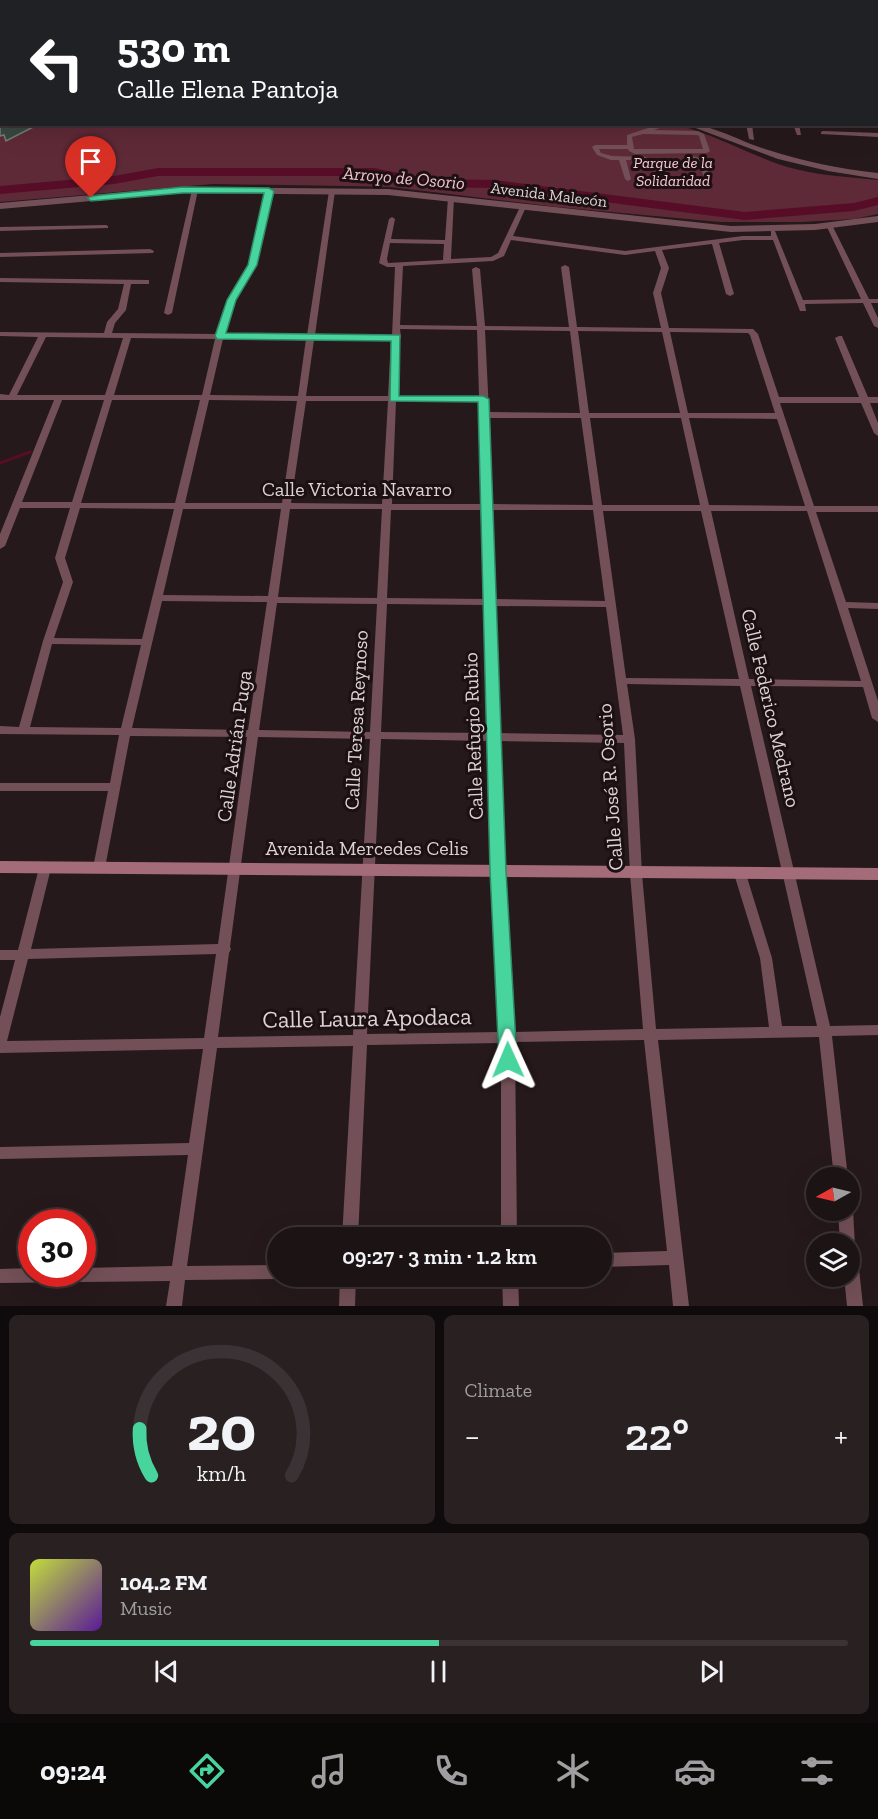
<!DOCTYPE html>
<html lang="en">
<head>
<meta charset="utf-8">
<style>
  :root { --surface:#1c1314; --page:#292022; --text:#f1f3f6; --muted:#a09ea0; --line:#3a3234; --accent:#48d49d }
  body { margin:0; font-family:"Zilla Slab",serif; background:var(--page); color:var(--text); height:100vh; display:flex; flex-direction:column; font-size:22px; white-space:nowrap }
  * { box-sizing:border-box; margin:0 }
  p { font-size:20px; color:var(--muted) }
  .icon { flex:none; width:33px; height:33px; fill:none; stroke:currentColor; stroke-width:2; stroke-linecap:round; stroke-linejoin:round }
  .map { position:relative; height:1306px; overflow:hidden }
  .sheet { display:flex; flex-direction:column; gap:9px; padding:9px; background:#0f0a0b; flex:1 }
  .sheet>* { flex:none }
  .hud { position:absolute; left:0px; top:0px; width:879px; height:126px; box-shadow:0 6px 24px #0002,0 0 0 2px var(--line); background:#202124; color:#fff; overflow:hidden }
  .needle { width:39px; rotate:262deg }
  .fabs { position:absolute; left:806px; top:1167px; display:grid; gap:12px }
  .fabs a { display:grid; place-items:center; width:54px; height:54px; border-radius:50%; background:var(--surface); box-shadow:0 6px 24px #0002,0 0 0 2px var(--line); font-size:30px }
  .speed { position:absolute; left:18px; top:1209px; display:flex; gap:12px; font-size:30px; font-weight:700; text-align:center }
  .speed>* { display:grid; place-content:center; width:78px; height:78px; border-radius:50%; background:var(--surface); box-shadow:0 6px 24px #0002,0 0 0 2px var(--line); line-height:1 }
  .speed .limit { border:9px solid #d22; background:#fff; color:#111 }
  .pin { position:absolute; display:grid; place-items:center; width:51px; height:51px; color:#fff; margin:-62px -26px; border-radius:50% 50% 50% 0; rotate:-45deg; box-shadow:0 0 6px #0007 }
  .pin .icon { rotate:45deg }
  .me { position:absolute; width:66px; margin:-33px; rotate:359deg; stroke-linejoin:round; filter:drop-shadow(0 0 4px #0008) }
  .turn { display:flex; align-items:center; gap:21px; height:126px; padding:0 18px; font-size:27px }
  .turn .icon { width:78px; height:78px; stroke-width:2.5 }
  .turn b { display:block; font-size:42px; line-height:51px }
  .big { font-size:45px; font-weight:600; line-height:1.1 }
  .sheet .widget { flex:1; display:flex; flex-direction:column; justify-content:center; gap:9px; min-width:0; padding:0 21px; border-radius:9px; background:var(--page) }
  .sheet .dial { align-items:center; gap:0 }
  .dial svg { height:156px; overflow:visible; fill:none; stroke:var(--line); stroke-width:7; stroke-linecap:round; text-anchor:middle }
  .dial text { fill:var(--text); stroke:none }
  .song { display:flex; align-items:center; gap:18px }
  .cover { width:72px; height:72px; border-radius:9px; background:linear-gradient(135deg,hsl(70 70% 55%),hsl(270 70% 35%)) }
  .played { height:6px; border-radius:3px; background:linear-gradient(90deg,var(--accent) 50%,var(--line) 50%) }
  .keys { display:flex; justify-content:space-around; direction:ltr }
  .heat { display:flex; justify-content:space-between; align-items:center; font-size:33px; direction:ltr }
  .sheet .tiles { flex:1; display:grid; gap:9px; grid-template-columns:1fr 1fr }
  .widget:last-child { grid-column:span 2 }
  .trip { position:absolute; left:267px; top:1227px; width:345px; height:60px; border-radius:30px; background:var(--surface); box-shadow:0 6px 24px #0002,0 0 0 2px var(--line); font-weight:600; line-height:60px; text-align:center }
  .dock { display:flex; height:96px; justify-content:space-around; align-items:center; background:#0b0808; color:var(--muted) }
  .dock .icon { width:42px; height:42px }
  .dock .current { color:var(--accent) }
  .dock b { font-size:27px; color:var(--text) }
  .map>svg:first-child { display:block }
  .green { fill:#5f2a37 }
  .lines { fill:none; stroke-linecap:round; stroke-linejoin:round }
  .stream { stroke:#570d27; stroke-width:3 }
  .river { fill:#570d27; fill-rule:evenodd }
  .building { fill:#394740; stroke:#6f7e76; stroke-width:1.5 }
  .minor { fill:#735057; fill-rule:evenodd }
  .tertiary { fill:#735057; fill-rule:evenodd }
  .secondary { fill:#a36c78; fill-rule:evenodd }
  .route { fill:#48d49d; stroke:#2f8a66; stroke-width:1.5 }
  .labels { text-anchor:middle; stroke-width:6; stroke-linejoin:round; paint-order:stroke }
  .far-park-label { font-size:16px; font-style:italic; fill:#f9cad3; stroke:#1c1012 }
  .far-street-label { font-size:16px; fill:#ddd3d5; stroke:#1c1012 }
  .far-water-label { font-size:18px; font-style:italic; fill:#f0c2cb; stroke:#1c1012 }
  .street-label { font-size:20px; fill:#ddd3d5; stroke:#1c1012 }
  .near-street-label { font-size:24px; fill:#ddd3d5; stroke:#1c1012 }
</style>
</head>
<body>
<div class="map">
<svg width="878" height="1306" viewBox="0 0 878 1306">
  <rect width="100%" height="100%" fill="#26191b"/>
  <path class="green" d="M0,70L2,124L677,125C718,135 754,158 795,169C822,176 850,177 878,180V214L854,219L802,222H720L557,207L391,187L348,186L213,184L0,202Z"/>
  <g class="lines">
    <polyline class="stream" points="0,463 30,452"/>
    <polygon class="river" points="158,168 374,168 429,179 495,180 745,212 854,203 878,197 878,205 854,211 745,220 495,188 429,187 374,176 158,176 114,184 0,194 0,186 114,176"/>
  </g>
  <polygon class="building" points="0,124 39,124 6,141 4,135 0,136"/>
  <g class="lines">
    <g class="minor">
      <polygon points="90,0 114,0 111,2 82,2"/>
      <polygon points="154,0 160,0 153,2"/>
      <polygon points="218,0 224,0 217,2"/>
      <polygon points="264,0 270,0 270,2 265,2"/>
      <rect x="384" y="0" width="6" height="2"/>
      <rect x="420" y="0" width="6" height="2"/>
      <rect x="459" y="0" width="6" height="2"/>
      <rect x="573" y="0" width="6" height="2"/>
      <polygon points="693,0 699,0 699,2 694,2"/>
      <polygon points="735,0 741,0 741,2 736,2"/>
      <polygon points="765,0 771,0 771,2 766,2"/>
      <polygon points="809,0 815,0 815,2 810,2"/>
      <polygon points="852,0 858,0 858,2 853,2"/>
      <rect x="0" y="3" width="2" height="4"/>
      <rect x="0" y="34" width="2" height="4"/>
      <path d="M660,124H671L654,130L698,131L704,134L710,151L707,153L635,154L629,151L628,149H599L601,153L612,156L646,157L647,158L644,160H626L631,179L628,181L625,179L619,160H611L597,155L592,147L595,145H627V135ZM643,134L697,135L699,136L703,149H634L632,137Z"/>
      <polygon points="746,124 752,124 754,140 749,139"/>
      <polygon points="793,124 799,124 801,135 797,135"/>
      <polygon points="823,131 878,133 878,137 821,134 821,132"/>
      <polygon points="689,155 703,159 710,177 709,178 704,177 698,161 687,158 687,156"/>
      <polygon points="195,188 198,190 172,313 168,315 164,313 192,190"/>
      <path d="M269,189L272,191L256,265L235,300L225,334L307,335L329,191L332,189L335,191L315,335L392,336L395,267H387L379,263L389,219L392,217L395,219L391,239L445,240L448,198L451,196L454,198L451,259L491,257L498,253L520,207L523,205L526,207L513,236L625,251L743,236H771V231H775L803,300L861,299L826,225L829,223L832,225L869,299H878V303H871L878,318V328L874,326L863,303L805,304L806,311H800L773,240H743L719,243L734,294L730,296L726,294L712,244L662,250L669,268L661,293L669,328L753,329L758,334L779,397H859L835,338L839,336H842L868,397H878V403H870L878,423V436L874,433L861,403H780L814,506H878V512H816L846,602L878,603V609L848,608L878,701V722L872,718L863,687L751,686L830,1026L878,1025V1035L832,1036L848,1178H834L819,1037L658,1040L689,1306H673L669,1265L602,1267V1253L667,1251L644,1040L515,1042L517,1238H501V1043L367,1045L358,1238H342L353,1046L217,1048L187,1266L278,1265V1276L284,1277L278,1279L185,1280L182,1306H166L170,1281L0,1283V1269L32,1268V1274H82V1268L172,1266L188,1155L0,1159V1147L189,1143L203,1049L0,1053V1017L15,960H0V950H18L39,868L41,865H49L51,868L31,949L218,944L247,737L130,736L105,868L103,871H95L93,868L108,791H0V783H110L119,735L0,734V726L19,727L43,641L63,582L55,558L70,508H20L5,546L0,549V534L54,400H0V394L9,395L38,337L0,336V332L104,333L107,322L118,309L124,284L0,282V278L149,280V284H131L126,310L115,323L112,333L217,334L227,300L248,265L266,191ZM511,240L625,255L655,251L661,268L653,293L661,328L577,327L569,267L565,265L561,267L569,327L485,326L480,269L476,267L472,269L477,326L400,325L403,266L493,261L504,256ZM390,243L444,244L443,260L388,263L387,259ZM400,329L477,330L479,396H397L399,340L401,338ZM485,330L570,331L580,413L489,412ZM578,331L662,332L680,413H589ZM670,332L748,333L750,335L775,413H688ZM46,337L123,338L105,395H17ZM131,338L215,339L202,395H114ZM223,339H306L298,396L210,395ZM314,340H391L388,396H306ZM62,400H104L72,502H22ZM112,400H200L175,503H81ZM209,400L297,401L282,503H185ZM306,401H388L382,504L291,503ZM396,401L480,402L483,504H392ZM489,418H581L593,505L493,504ZM590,418H681L700,505H602ZM689,418L777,419L805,506L709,505ZM80,508L174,509L142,639L54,638L73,582L65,558ZM183,509H281L268,596L163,595ZM290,509H382L377,598L278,597ZM391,510H483L486,599L387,598ZM493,510H593L605,601L496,599ZM603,511H701L739,679L626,678ZM711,511H807L861,681L749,679ZM162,601L267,602L248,730L132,728ZM277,603L377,604L370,732L259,730ZM387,604L486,605L489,733L381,732ZM496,606L606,607L623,735L500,733ZM52,644L141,645L121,728L30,727ZM627,684L740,686L817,1026H782L772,958L746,874L744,871H736L734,874L760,958L769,1027L656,1029L642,874L635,739ZM258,737L370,739L353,1035L218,1037L229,953L231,949L230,947ZM381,739L489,741L492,871L501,1032L367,1034ZM500,741L624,743L630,874L643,1029L514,1032L504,871ZM216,954L204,1038L7,1041L28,959Z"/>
      <polygon points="106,225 108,226 108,228 0,231 0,227"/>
      <polygon points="150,249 154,251 153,253 0,257 0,253"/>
      <polygon points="849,1205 853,1210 855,1246 857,1250 863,1306 847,1306 844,1276 849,1276 849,1244 840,1244 838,1210 849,1210"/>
      <polygon points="340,1276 356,1276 355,1306 339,1306"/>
      <polygon points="502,1276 518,1276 519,1306 503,1306"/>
    </g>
    <g class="tertiary">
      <polygon points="47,0 53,0 46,2"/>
      <rect x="0" y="63" width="2" height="5"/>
      <path d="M685,124C712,124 739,141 765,149C802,161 839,169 878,173V179L828,171L778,159Z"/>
      <polygon points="183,187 388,189 731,226 815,224 878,216 878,222 815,230 731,232 388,195 183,193 0,209 0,203"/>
    </g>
    <polygon class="secondary" points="0,861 878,868 878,880 0,873"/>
  </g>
  <polygon class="route" points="183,187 269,188 274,191 257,265 236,300 226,333 400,335 399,396 483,396 489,399 506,871 517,1060 514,1065 508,1067 502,1065 499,1060 490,871 478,402 390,401 391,341 217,339 215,336 227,300 248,265 264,193 183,193 91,201 87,198 91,196"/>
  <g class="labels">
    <g class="far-park-label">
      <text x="673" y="168">Parque de la<tspan x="673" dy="18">Solidaridad</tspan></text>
    </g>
    <g class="far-street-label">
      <text transform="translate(549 194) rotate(7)" y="6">Avenida Malecón</text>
    </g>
    <g class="far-water-label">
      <text transform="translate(404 178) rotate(5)" y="6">Arroyo de Osorio</text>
    </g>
    <g class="street-label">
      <text x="357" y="496">Calle Victoria Navarro</text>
      <text transform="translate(771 708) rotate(77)" y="7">Calle Federico Medrano</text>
      <text transform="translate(356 720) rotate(-87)" y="7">Calle Teresa Reynoso</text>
      <text transform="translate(473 736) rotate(-92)" y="7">Calle Refugio Rubio</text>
      <text transform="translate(234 746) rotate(-82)" y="7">Calle Adrián Puga</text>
      <text transform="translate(610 787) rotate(-94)" y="7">Calle José R. Osorio</text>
      <text x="367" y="855">Avenida Mercedes Celis</text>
    </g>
    <g class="near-street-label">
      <text transform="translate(367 1018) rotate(-1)" y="8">Calle Laura Apodaca</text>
    </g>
  </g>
</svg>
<div class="fabs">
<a><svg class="needle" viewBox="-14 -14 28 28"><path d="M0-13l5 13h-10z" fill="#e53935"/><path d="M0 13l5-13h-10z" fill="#a09ea0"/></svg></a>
<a><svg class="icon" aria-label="layers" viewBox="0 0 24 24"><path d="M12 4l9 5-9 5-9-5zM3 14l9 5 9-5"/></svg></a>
</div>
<div class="speed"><div class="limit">30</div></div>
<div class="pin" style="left:91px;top:198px;background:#d93025"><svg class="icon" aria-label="arrive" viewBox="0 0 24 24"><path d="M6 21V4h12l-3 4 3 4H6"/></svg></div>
<svg class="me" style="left:508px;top:1060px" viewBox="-20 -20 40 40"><path d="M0-17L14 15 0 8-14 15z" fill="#48d49d" stroke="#fff" stroke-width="4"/></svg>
<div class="trip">09:27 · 3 min · 1.2 km</div>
<div class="hud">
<div class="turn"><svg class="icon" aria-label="left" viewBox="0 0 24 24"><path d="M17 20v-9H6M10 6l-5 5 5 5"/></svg><div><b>530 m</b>Calle Elena Pantoja</div></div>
</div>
</div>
<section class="sheet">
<div class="tiles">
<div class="widget dial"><svg viewBox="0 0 100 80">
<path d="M14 69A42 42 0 1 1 86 69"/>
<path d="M14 69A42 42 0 0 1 8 45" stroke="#48d49d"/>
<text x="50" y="56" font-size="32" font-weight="700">20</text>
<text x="50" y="72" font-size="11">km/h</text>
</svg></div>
<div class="widget"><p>Climate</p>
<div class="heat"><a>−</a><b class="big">22°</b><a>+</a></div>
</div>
<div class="widget">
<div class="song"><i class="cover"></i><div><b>104.2 FM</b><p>Music</p></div></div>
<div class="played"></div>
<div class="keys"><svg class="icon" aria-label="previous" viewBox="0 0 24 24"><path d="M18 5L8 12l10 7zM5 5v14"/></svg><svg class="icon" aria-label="pause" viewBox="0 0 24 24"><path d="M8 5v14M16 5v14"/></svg><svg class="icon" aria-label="next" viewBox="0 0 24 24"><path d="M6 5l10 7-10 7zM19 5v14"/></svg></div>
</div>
</div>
</section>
<nav class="dock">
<b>09:24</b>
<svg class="icon current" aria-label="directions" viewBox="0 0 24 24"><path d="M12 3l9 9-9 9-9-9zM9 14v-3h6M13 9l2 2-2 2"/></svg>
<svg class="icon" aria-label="music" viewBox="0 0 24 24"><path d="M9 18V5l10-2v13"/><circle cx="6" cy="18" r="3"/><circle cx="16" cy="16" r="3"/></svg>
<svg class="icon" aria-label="phone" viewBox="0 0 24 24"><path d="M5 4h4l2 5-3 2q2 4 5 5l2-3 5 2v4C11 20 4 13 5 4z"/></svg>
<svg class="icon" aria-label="climate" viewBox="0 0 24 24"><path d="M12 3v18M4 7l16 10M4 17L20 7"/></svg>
<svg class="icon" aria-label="car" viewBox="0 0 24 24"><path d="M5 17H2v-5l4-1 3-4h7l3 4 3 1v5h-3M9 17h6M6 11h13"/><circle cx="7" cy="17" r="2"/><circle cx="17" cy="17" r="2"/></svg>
<svg class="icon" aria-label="filters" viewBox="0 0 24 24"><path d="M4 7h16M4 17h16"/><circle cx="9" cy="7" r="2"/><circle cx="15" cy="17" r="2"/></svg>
</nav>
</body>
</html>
